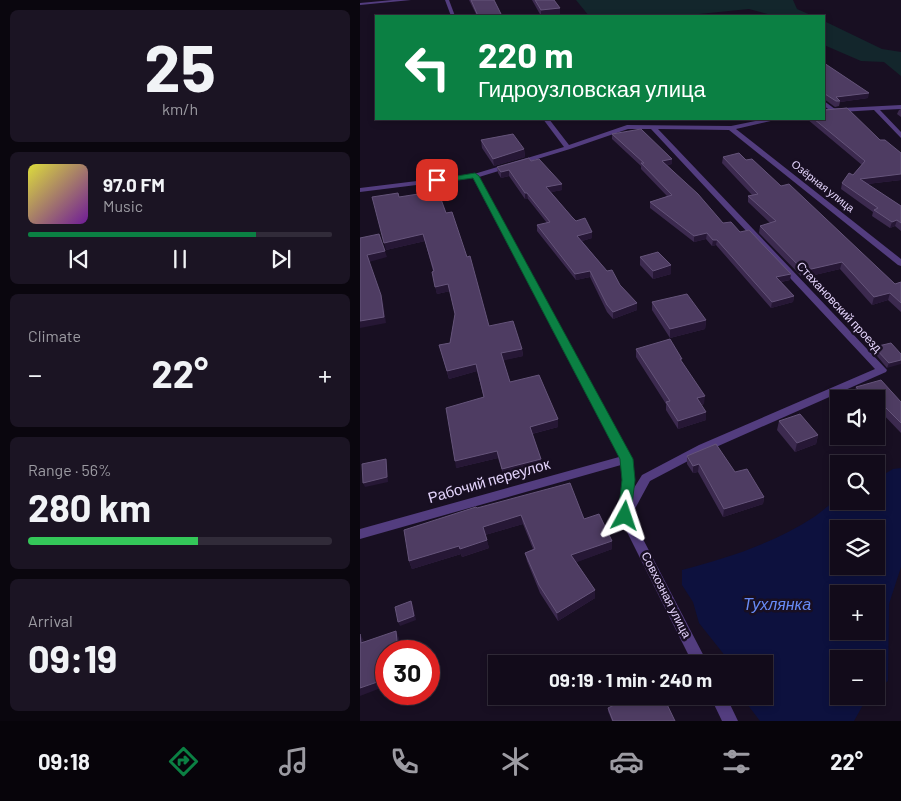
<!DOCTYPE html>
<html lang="en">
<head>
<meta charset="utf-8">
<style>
  :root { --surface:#120b1a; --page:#1b1423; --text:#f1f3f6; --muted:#9c9ba2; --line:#312b39; --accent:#0b8043 }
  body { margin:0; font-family:Barlow,sans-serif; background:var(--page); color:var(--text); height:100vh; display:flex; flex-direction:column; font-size:19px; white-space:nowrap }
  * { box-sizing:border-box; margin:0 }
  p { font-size:16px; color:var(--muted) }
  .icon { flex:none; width:28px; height:28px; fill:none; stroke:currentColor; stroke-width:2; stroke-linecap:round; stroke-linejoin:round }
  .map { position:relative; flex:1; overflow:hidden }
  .side { display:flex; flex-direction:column; gap:10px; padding:10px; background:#0a060e; width:360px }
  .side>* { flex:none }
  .top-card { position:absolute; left:15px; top:15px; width:450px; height:105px; border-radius:0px; box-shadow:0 2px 8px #0003,0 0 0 1px var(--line); background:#0b8043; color:#fff; overflow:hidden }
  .controls { position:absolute; left:470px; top:390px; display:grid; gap:10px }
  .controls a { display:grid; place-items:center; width:55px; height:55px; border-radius:0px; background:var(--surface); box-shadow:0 2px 8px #0003,0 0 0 1px var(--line); font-size:25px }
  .speed { position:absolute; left:15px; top:640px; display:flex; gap:10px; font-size:25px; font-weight:700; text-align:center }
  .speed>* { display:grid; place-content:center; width:65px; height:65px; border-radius:50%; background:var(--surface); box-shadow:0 2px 8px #0003,0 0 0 1px var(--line); line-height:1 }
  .speed .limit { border:8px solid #d22; background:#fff; color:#111 }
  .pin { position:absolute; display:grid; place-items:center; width:42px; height:42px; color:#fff; margin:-21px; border-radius:10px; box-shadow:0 2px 8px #0006 }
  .me { position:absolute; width:55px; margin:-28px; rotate:5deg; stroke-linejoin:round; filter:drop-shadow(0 0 4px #0008) }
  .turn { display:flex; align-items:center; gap:18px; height:105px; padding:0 20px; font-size:22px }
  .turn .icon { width:65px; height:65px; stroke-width:2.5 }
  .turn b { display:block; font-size:35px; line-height:42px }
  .big { font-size:38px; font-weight:700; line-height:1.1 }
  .side .card { flex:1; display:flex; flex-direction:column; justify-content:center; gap:8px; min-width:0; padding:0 18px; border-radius:8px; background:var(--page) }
  .side .dial { align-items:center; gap:0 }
  .dial b { font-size:65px; line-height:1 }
  .song { display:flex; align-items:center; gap:15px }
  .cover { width:60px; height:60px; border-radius:8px; background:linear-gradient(135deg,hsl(60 70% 55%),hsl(280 70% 35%)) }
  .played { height:5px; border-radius:2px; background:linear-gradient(90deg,var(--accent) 75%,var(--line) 75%) }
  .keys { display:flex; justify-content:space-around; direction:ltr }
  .heat { display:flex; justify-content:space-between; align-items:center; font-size:28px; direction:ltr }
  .charge { height:8px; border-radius:4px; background:linear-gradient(90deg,#34c759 56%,var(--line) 0) }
  .trip { position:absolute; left:128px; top:655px; width:285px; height:50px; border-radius:0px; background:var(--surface); box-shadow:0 2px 8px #0003,0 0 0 1px var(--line); font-weight:700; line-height:50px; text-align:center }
  .tab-bar { display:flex; height:80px; justify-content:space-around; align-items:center; background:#07040a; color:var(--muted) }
  .tab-bar .icon { width:35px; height:35px }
  .tab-bar .active { color:var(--accent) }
  .tab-bar b { font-size:22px; color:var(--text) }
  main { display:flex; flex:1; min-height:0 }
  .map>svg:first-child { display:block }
  .green { fill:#13262c }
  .water { fill:#0d113e; fill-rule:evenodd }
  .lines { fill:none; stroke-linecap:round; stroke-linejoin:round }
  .lane { fill:#533d7f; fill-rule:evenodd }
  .street { fill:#533d7f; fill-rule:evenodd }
  .wall { fill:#3c2a4f }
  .shaded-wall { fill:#261735 }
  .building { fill:#4e3c62; stroke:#65547a }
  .route { fill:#0b8043; stroke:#07532c }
  .labels { text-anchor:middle; stroke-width:5; stroke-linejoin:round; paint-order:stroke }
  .far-street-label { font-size:11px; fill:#e4d4fc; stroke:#180f22 }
  .street-label { font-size:12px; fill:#e4d4fc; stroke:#180f22 }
  .near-street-label { font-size:15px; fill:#e4d4fc; stroke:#180f22 }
  .near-water-label { font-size:16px; font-style:italic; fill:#688bf6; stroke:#180f22 }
</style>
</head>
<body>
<main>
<section class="side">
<div class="card dial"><b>25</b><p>km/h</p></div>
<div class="card">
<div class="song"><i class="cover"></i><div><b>97.0 FM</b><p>Music</p></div></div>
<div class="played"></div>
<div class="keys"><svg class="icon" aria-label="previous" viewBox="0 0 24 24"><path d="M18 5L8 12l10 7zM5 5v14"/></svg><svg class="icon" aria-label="pause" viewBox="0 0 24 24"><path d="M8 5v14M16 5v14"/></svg><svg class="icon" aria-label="next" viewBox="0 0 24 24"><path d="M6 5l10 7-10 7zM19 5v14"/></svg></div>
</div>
<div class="card"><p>Climate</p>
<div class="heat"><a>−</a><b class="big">22°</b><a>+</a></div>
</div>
<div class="card"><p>Range · 56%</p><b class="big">280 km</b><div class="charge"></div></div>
<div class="card"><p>Arrival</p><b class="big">09:19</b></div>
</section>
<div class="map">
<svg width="541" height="721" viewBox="0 0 541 721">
  <rect width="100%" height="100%" fill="#180f22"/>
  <g class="green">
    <polygon points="216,0 433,0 437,9 453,16 415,16 389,9 319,16 229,16"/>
    <polygon points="464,21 522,49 541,52 541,76 524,62 501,61 464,45"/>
  </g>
  <path class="water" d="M541,468V567L529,604L528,681L516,690V659H479V696H508L494,721H400L381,696H404V664H369L366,657L339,623L333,602L322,585V570C368,558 414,543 454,517C463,511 469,504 479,499V501H516V479L533,469ZM479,529H516V566H479ZM479,594H516V631H479Z"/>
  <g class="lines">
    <polygon class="lane" points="464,101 475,109 475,111 471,111 464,106"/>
    <g class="street">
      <polygon points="33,0 51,0 0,5 0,3"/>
      <polygon points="85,0 89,0 95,16 91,16"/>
      <polygon points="541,105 541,109 520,110 541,132 541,138 514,110 464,113 464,109"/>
      <path d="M183,119H189L209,145L267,125L371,126L405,119H416L415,120L376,129L541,259V266L538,265L369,130L298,129L527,370L526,372L347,451L290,481L271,516L348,664H333L259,516L263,480L261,465L0,539V529L259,457L113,178L0,192V188L114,174L204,147ZM268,129H291L515,369L339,445L282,475L274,488L275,480L272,459L119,177L210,149Z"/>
      <polygon points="350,696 366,696 378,721 362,721"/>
    </g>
  </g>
  <g class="wall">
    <polygon points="109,0 134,0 142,16 117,16"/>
    <polygon points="172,0 194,0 200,8 200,14 181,16"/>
    <polygon points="464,63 508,98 480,102 479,106 475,107 464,99"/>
    <polygon points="541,109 541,117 537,114 539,110"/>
    <polygon points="447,119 464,119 541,180 507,184 541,206 541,231 535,226 530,228 512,216 513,212 481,189 482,183 493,175 502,165"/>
    <polygon points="252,134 312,159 312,164 307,165 363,223 380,232 430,280 421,282 434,296 433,302 411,308 356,245 352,246 346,239 334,242 290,208 290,202 307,196 281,169 281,166 252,139"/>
    <polygon points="121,140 164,149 165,157 134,166 122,148"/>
    <polygon points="363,157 386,160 421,186 535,284 541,282 541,312 528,300 512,305 480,269 446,277 443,274 441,276 399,233 400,226 410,223 388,202 388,196 392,195 362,163"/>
    <polygon points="171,161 202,184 202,190 191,192 212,217 232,238 222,241 247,271 277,303 277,310 253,319 247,312 230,277 216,280 177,231 177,225 187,223 168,199 165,199 149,176 141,178 138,173 137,167"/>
    <polygon points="40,197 129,326 162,349 163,356 143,360 150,382 198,419 198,427 172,434 181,459 182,466 144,477 138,458 96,468 124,398 117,371 89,379 79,345 90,343 95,314 90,291 77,294 72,272 73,271 65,241 26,250"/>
    <polygon points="280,257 311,265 311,274 293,279 280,265"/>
    <polygon points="292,302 346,320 345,329 310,338 292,310"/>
    <polygon points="514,347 541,354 527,368 513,351"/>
    <polygon points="276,349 322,362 344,404 341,405 346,420 318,429 306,410 306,404 276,357"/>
    <polygon points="496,387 541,402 541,433 519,410 516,411 516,399 498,399 494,394"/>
    <polygon points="419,421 458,435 456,444 435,452 417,430"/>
    <polygon points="327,456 375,472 404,497 403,504 363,517 338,472 333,473 327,464"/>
    <polygon points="117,508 224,519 252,549 216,562 235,590 235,598 198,621 180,593 167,561 165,553 173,549 163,524 125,535 129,548 102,557 101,554 52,569 49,561"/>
    <polygon points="248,708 315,721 252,721 248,711"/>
  </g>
  <g class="shaded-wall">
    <polygon points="200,8 200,14 181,16 181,10"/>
    <polygon points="509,93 508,98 480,102 476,97"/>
    <polygon points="164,149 165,157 134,166 133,159"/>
    <polygon points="312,159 312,164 302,166 302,161"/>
    <polygon points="149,170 149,176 141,178 141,172"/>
    <polygon points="541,174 541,180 498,185 500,179"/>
    <polygon points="202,184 202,190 187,193 186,187"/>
    <polygon points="165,193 167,193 168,199 165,199"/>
    <polygon points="537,220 535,226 530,228 532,222"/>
    <polygon points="232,232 232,238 218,242 217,236"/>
    <polygon points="347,233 346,239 334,242 334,236"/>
    <polygon points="63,234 65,241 26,250 24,243"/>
    <polygon points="353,240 357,240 356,245 352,246"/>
    <polygon points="25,251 27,257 9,262 7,255"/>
    <polygon points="482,262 480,269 446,277 447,270"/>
    <polygon points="311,265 311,274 293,279 293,271"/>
    <polygon points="445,267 443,274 441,276 442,269"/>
    <polygon points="230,271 230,277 216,280 215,274"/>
    <polygon points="431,274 430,280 415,283 416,277"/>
    <polygon points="88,284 90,291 77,294 75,287"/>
    <polygon points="530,293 528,300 512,305 514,297"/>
    <polygon points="21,295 23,302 26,323 0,328 0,321"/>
    <polygon points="434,296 433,302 411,308 412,302"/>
    <polygon points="277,303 277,310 253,319 253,312"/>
    <polygon points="346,320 345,329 310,338 310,329"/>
    <polygon points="162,349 163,356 142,361 141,353"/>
    <polygon points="541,360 541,364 527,368 529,363"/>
    <polygon points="116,364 117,371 89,379 87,371"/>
    <polygon points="345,396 344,404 336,406 337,398"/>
    <polygon points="522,404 519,410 516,411 516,405"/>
    <polygon points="346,412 346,420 318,429 318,421"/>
    <polygon points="198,419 198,427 171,434 170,427"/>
    <polygon points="458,435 456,444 435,452 437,443"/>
    <polygon points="137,451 138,458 96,468 95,461"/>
    <polygon points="26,459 27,463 28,482 5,487 3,483"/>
    <polygon points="181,459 182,466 144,477 142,469"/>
    <polygon points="339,464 338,472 333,473 333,466"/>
    <polygon points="404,497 403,504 363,517 364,509"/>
    <polygon points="161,515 163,524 125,535 123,527"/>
    <polygon points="127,540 129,548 102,557 101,554 52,569 49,561 99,546"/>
    <polygon points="252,541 252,549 212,564 211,555"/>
    <polygon points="235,590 235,598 198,621 197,613"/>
    <polygon points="51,601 53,605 56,620 40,626 38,622"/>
    <polygon points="36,631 39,638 41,651 38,651"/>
    <polygon points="0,634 4,641 5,649 1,643"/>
    <polygon points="26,679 26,686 0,696 0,688"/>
  </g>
  <g class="building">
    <polygon points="111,0 134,0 142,16 118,16"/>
    <polygon points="175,0 194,0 200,8 181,10"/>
    <polygon points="464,63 509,93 476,97 480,101 476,101 465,94 464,102"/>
    <polygon points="464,108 465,110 487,108 520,140 525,140 541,153 541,174 500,179 541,206 541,223 537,220 532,222 514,210 518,208 482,183 489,173 493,175 505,161 454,119 464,119"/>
    <polygon points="281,129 312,159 302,161 338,194 363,223 371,222 380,232 389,230 431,274 416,277 434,296 412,302 357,240 353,240 347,233 334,236 290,202 312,195 281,163 284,163 252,134"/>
    <polygon points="153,134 164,149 133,159 121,140"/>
    <polygon points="379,153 386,160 392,159 421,186 429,184 535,284 541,282 541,303 530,293 514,297 482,262 447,270 445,267 442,269 400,226 416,221 388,196 398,194 363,157"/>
    <polygon points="169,158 171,161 179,159 202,184 186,187 212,217 216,221 225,218 232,232 217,236 247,271 252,270 260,285 277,303 253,312 247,305 230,271 215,274 177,225 190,222 167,193 165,193 149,170 141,172 137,167"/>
    <polygon points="78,191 86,213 92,212 107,257 110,256 129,326 153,321 162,349 141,353 150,382 179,375 198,419 170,427 181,459 142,469 137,451 95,461 86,408 124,397 116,364 87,371 79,345 90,343 95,314 88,284 75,287 72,272 74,271 63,234 24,243 12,197 38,193 39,197"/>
    <polygon points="19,234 25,251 7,255 21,295 24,317 0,321 0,238"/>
    <polygon points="298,252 311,265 293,271 280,257"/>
    <polygon points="327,294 346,320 310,329 292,302"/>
    <polygon points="310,339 322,359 320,359 345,396 337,398 346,412 318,421 306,402 310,401 276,349"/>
    <polygon points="531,343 541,354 541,360 529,363 514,347"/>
    <polygon points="521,380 541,402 541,423 522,404 516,405 516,399 506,399 496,387"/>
    <polygon points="440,414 458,435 437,443 419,421"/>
    <polygon points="356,444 375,472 387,469 404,497 364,509 339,464 333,466 327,456"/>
    <polygon points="26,459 27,477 3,483 2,464"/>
    <polygon points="210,483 224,519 239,514 252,541 211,555 235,590 197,613 179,585 165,553 175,549 161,515 123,527 127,540 100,549 99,546 49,561 44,530 116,507 117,508"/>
    <polygon points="51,601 54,616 38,622 35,607"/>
    <polygon points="36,631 38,651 26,651 26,679 0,688 0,634 1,643"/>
    <polygon points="57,648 58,651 47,651"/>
    <polygon points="272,696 303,696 315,721 253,721 248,708"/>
  </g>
  <polygon class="route" points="115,173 119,176 273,459 275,480 270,521 260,521 258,516 262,480 260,459 113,178 77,183 73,180"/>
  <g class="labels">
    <g class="far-street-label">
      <text transform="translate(463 186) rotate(38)" y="4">Озёрная улица</text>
    </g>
    <g class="street-label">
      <text transform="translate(479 307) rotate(47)" y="4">Стахановский проезд</text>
      <text transform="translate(306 595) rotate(63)" y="4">Совхозная улица</text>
    </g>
    <g class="near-street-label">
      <text transform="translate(129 481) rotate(-16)" y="5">Рабочий переулок</text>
    </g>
    <g class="near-water-label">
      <text x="417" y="610">Тухлянка</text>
    </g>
  </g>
</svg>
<div class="controls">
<a><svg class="icon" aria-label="sound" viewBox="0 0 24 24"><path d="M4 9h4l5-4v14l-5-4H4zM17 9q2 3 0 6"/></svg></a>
<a><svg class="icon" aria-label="search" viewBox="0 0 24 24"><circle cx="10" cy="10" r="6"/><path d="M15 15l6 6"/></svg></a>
<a><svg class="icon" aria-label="layers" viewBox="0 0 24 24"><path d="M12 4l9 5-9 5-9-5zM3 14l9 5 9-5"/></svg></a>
<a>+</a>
<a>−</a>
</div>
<div class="speed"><div class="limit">30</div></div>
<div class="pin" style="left:77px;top:180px;background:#d93025"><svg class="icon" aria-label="arrive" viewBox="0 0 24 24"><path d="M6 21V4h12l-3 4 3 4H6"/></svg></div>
<svg class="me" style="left:265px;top:516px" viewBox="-20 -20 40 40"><path d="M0-17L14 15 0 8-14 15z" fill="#0b8043" stroke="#fff" stroke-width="4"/></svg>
<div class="trip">09:19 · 1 min · 240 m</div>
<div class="top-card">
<div class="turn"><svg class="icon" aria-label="left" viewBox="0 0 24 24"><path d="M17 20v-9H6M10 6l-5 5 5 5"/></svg><div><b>220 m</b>Гидроузловская улица</div></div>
</div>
</div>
</main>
<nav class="tab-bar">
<b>09:18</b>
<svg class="icon active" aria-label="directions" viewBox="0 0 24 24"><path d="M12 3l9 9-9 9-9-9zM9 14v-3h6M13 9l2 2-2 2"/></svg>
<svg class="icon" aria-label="music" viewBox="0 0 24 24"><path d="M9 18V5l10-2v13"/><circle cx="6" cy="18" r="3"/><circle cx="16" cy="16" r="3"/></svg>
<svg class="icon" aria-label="phone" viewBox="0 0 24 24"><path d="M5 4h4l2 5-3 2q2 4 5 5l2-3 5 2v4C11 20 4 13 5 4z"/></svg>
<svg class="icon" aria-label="climate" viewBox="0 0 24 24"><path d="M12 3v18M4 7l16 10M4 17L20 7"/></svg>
<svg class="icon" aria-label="car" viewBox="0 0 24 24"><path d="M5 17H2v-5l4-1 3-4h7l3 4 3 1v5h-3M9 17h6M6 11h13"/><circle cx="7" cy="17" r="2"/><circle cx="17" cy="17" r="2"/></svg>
<svg class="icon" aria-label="filters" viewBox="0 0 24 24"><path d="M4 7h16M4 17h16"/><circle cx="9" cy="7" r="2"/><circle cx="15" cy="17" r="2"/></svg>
<b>22°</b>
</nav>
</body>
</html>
